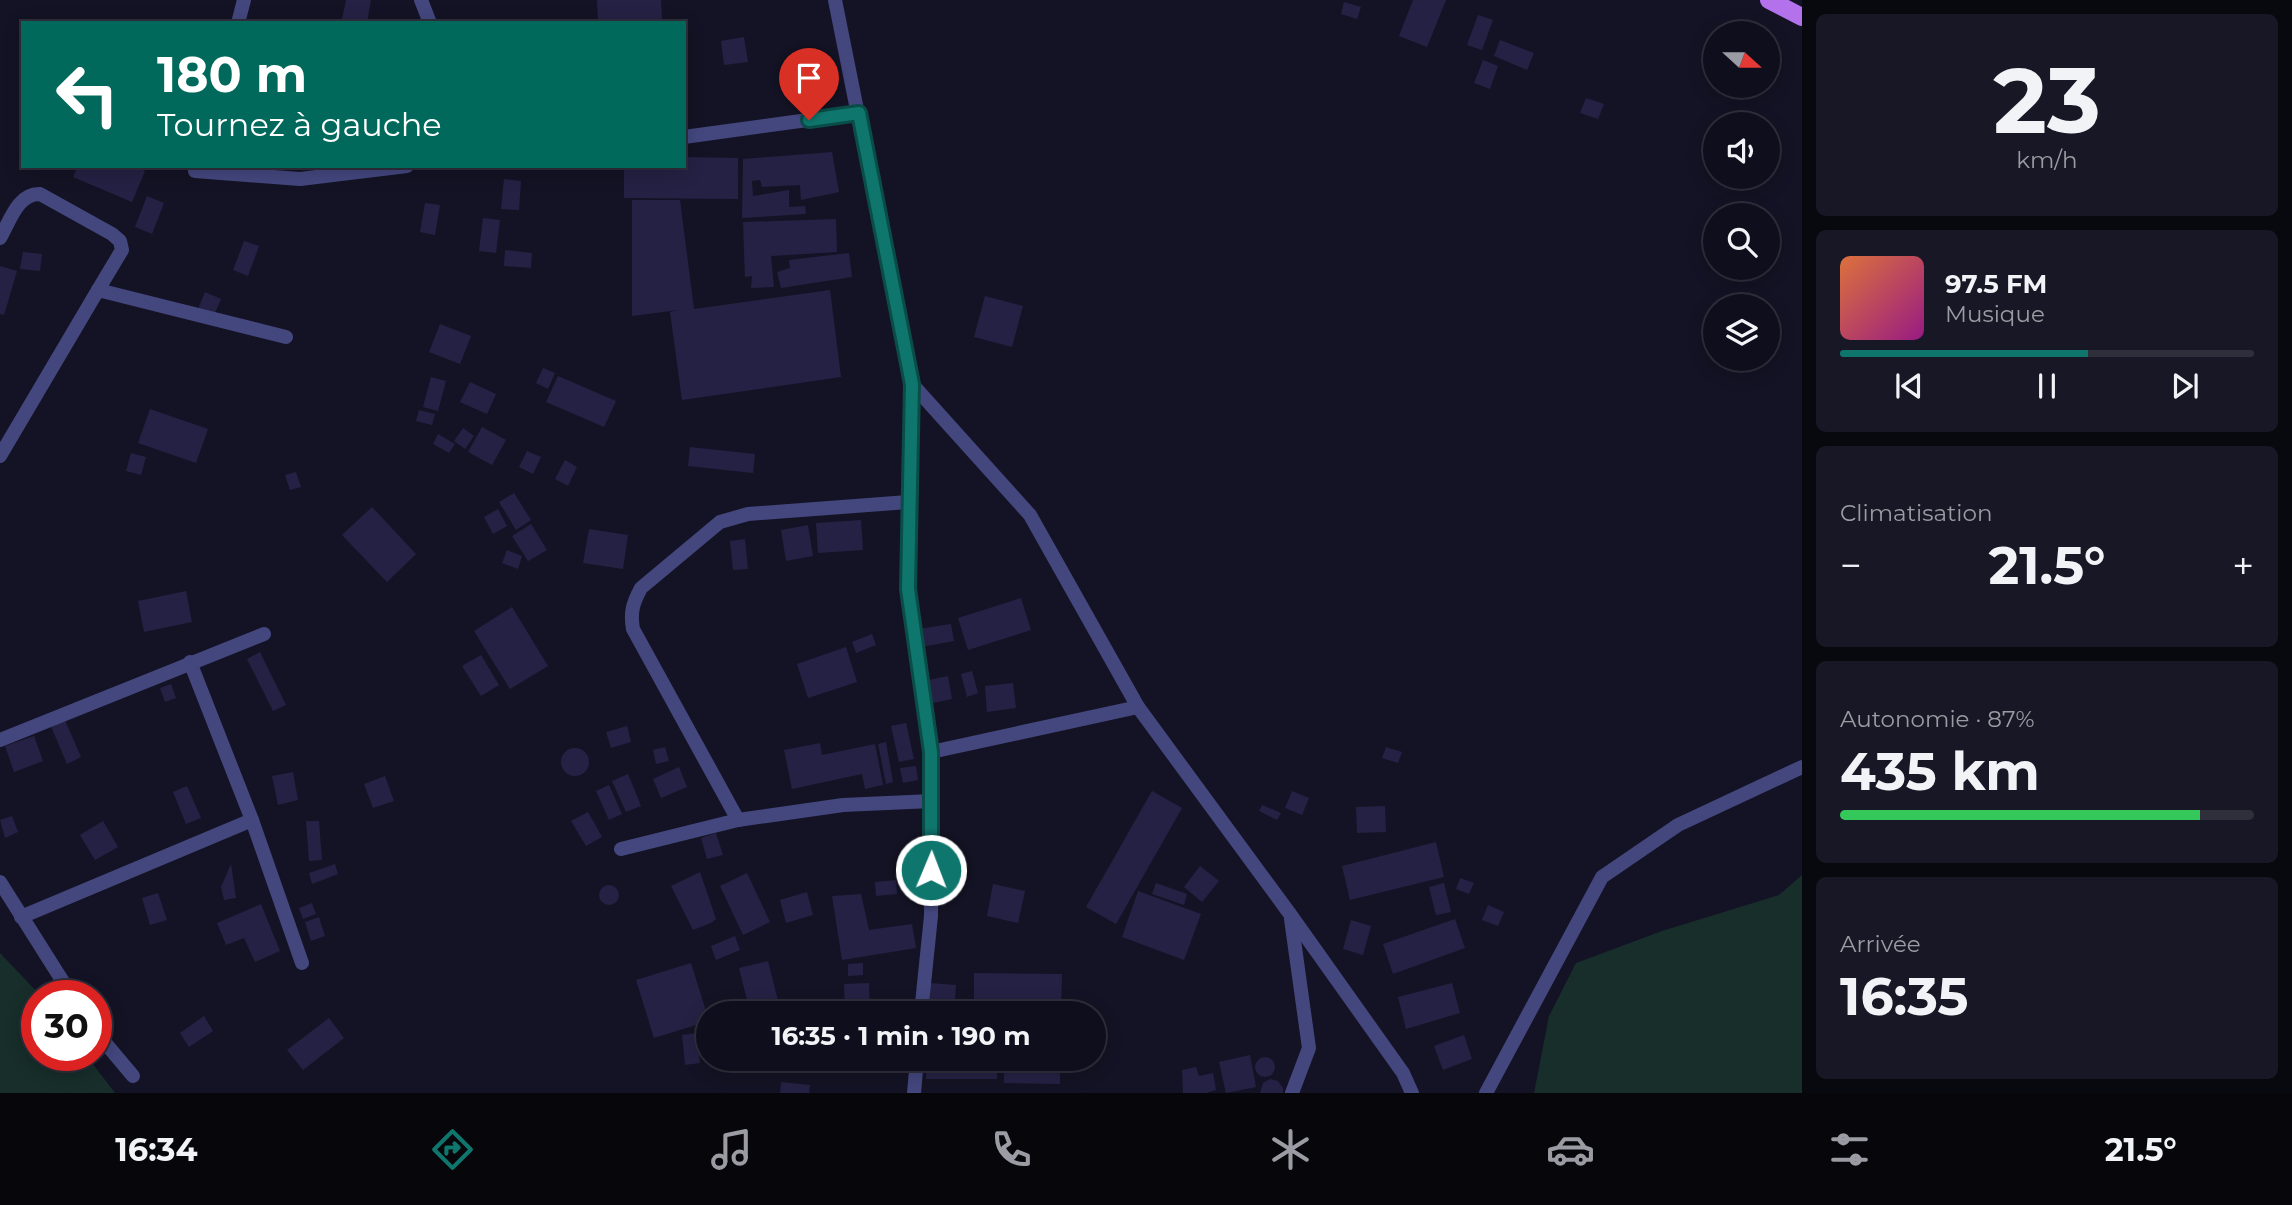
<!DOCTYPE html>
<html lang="fr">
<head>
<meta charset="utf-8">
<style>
  :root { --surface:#0f0e1c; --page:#181725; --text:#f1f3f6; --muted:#9b9ca3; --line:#2f2e3b; --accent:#0f766e }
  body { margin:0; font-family:Montserrat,sans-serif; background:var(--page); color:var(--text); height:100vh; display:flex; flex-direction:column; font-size:26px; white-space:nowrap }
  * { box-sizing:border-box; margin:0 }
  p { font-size:23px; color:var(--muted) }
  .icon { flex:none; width:38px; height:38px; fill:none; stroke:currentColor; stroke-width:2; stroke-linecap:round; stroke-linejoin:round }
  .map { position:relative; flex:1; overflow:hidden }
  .side { display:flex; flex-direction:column; gap:14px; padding:14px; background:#08080f; width:490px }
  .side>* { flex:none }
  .guide { position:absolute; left:21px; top:21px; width:665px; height:147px; border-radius:0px; box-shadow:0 4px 18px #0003,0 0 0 2px var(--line); background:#00695c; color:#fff; overflow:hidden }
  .needle { width:46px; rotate:111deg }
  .controls { position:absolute; left:1703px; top:21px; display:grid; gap:14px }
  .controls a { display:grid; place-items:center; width:77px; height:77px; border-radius:50%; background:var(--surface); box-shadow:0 4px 18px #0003,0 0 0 2px var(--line); font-size:35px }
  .speed { position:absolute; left:21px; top:980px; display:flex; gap:14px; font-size:35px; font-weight:700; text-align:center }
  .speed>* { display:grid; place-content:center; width:91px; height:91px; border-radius:50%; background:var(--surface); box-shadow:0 4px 18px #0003,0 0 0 2px var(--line); line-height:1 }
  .speed .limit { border:10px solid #d22; background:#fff; color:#111 }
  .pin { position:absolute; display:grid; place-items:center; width:60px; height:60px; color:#fff; margin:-72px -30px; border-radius:50% 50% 50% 0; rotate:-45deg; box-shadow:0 0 7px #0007 }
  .pin .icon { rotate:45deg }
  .me { position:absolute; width:77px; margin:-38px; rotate:1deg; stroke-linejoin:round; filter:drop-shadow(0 0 5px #0008) }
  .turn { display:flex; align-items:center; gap:24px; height:147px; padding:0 21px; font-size:32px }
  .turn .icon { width:91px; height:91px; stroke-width:2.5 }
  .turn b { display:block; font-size:49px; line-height:60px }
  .big { font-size:52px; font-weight:700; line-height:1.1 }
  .side .widget { flex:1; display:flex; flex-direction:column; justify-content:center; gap:10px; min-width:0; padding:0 24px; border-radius:10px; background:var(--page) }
  .side .dial { align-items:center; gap:0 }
  .dial b { font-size:91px; line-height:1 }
  .song { display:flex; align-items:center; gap:21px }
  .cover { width:84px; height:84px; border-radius:10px; background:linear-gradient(135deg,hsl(20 70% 55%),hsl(310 70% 35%)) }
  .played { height:7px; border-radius:4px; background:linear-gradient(90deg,var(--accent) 60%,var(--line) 60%) }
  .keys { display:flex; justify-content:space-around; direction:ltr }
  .heat { display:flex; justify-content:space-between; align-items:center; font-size:38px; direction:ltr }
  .charge { height:10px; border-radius:5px; background:linear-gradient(90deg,#34c759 87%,var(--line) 0) }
  .trip { position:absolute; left:696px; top:1001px; width:410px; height:70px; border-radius:35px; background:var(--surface); box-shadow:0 4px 18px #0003,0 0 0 2px var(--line); font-weight:700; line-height:70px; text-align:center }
  .tab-bar { display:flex; height:112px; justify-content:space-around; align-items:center; background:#06060b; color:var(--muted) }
  .tab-bar .icon { width:49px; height:49px }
  .tab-bar .active { color:var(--accent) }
  .tab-bar b { font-size:32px; color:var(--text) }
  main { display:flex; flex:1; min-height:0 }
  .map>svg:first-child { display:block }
  .green { fill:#172e2b }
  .building { fill:#252144 }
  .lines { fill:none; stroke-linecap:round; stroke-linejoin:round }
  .minor { stroke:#44477e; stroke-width:14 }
  .primary { stroke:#b371ec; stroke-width:18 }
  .route-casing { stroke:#0a4d48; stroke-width:18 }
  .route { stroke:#0f766e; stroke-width:12 }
</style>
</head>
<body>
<main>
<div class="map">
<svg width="1802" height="1093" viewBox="0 0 1802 1093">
  <rect width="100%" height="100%" fill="#141325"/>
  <g class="green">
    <polygon points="1802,875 1802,1093 1534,1093 1549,1016 1576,963 1662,931 1779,895"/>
    <polygon points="0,953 41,996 37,996 37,1055 86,1055 115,1093 0,1093"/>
  </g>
  <g class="building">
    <polygon points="346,0 371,0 367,23 342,19"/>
    <polygon points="597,0 661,0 662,20 598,23"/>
    <polygon points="1413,0 1446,0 1427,47 1399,36"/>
    <polygon points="1344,2 1361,7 1357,19 1341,14"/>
    <polygon points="1478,15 1493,20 1482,50 1467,45"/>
    <rect x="496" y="20" width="94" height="3"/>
    <polygon points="744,37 748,62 724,65 721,41"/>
    <polygon points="1500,40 1534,53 1527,70 1494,56"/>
    <polygon points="1483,60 1498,66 1490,89 1474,83"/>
    <polygon points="1586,98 1604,104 1598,119 1580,113"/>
    <polygon points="832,152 839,192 801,200 800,185 762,187 760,180 752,181 753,196 789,190 789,207 805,206 806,214 742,218 743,159"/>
    <polygon points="684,157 738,158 738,199 624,198 624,166 684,166"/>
    <polygon points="78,166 134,166 145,171 132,202 73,177"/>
    <polygon points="504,179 521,181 519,210 501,209"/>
    <polygon points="147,196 164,203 152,234 135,227"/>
    <polygon points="632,200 680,200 694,309 830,290 841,377 682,400 670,312 679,310 632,316"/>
    <polygon points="425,203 440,205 435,235 420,232"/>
    <polygon points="483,218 500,220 496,253 479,251"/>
    <polygon points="836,219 837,252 771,256 774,287 751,288 752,276 745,277 743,222"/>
    <polygon points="244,241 259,246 248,276 233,270"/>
    <polygon points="505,250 532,253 531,268 504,266"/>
    <polygon points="23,252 42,254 40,271 20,269"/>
    <polygon points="849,253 852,277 781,288 777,272 790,268 789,260"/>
    <polygon points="0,266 17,271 4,315 0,314"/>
    <polygon points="205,292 221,299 214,315 198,309"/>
    <polygon points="985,296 1023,306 1012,347 974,337"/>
    <polygon points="440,324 471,336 460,364 429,352"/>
    <polygon points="543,368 555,373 548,389 536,383"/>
    <polygon points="558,376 616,401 604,427 546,402"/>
    <polygon points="431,377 446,381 438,411 423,407"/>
    <polygon points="470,382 496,394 487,414 460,402"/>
    <polygon points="150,409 208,429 196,463 138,443"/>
    <polygon points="419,410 435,414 432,425 416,421"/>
    <polygon points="482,427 506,440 492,465 468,452"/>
    <polygon points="463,428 474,436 465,449 454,441"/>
    <polygon points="438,434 455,444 449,453 433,444"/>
    <polygon points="690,447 755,454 753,473 688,466"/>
    <polygon points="527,451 541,457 533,474 519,467"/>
    <polygon points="131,453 146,457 141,475 126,471"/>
    <polygon points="565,460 577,467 568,486 555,479"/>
    <polygon points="296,472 301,487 290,490 285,475"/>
    <polygon points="514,493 531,520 516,530 499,502"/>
    <polygon points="372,507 416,554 387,582 342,535"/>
    <polygon points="498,509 507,526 493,534 484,517"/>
    <polygon points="861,520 863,550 818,553 816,523"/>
    <polygon points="531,524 547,550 528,561 512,536"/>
    <polygon points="808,525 813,556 786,561 781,530"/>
    <polygon points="589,529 628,535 623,569 583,563"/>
    <polygon points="745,539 748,569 733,570 730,541"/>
    <polygon points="507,550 522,556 518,569 502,563"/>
    <polygon points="186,591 192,622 144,632 138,601"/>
    <polygon points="1021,598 1031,630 968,650 958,618"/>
    <polygon points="512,607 548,666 510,689 474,631"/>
    <polygon points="951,624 954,641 921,647 918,629"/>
    <polygon points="872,634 876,645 856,653 852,642"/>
    <polygon points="846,647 857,682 808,698 797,664"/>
    <polygon points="260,652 286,705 273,711 247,659"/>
    <polygon points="481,655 499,685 481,696 462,666"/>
    <polygon points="972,671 978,693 967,697 961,674"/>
    <polygon points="948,676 952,699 933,703 929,680"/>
    <polygon points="1013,683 1016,708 987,712 985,686"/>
    <polygon points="171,684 176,698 165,702 160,688"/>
    <polygon points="64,718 81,757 67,764 50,724"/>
    <polygon points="906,723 914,759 899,762 891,726"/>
    <polygon points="627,726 631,742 611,748 606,732"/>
    <polygon points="34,736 43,761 14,772 5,746"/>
    <polygon points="886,742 893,782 886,784 878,744"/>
    <polygon points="820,743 822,755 875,744 883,785 865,789 862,774 792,789 784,750"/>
    <polygon points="665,747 669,761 656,764 653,750"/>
    <polygon points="1386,747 1402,752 1398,763 1382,758"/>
    <circle cx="575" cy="762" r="14"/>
    <polygon points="916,766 918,780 903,783 900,768"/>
    <polygon points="679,767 687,787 661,798 653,779"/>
    <polygon points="293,772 298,800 278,805 272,776"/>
    <polygon points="628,774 641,806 626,812 612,781"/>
    <polygon points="385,776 394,801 373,808 364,784"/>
    <polygon points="609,785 622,814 609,820 596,791"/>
    <polygon points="187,786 201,818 186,824 173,792"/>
    <polygon points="1152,791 1182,808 1116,924 1086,907"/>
    <polygon points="1292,791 1309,798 1302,815 1285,808"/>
    <polygon points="1262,805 1281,813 1277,820 1259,811"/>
    <polygon points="1385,806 1386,832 1357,833 1356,807"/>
    <polygon points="588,812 602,837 586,846 571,821"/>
    <polygon points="12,816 18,832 5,838 0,820"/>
    <polygon points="103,821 118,847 95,860 80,835"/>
    <polygon points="306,821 319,821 322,860 309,861"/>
    <polygon points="716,833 723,855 707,859 701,838"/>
    <polygon points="1436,842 1444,877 1350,900 1342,866"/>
    <polygon points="231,864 236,898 224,900 221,887"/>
    <polygon points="335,864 338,874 312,884 309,873"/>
    <polygon points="1200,866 1219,881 1202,902 1184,887"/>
    <polygon points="700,872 716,919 711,923 693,930 671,886"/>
    <polygon points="747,873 770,922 743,935 720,886"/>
    <polygon points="1460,878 1474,883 1469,894 1456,889"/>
    <polygon points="896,880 897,894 876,896 875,882"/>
    <polygon points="1156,883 1187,894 1184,905 1152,894"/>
    <polygon points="1444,883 1451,912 1436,915 1429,887"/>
    <polygon points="993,884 1025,891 1018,923 987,916"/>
    <circle cx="609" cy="895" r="10"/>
    <polygon points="1138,891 1201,914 1184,960 1122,937"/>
    <polygon points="807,892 813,915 786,923 780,900"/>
    <polygon points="158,893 167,920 150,925 142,898"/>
    <polygon points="861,894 869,930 912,924 916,948 842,960 832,896"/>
    <polygon points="312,903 316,914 303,919 299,908"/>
    <polygon points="261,904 280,951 255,962 244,938 226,945 217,923"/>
    <polygon points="1488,905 1504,912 1498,926 1482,920"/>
    <polygon points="319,917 325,936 311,941 305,922"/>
    <polygon points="1455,919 1465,948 1393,974 1383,944"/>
    <polygon points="1351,920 1371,926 1363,955 1343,949"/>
    <polygon points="735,936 740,950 716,960 711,946"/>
    <polygon points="768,961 779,1005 750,1012 739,968"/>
    <polygon points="691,963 709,1021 654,1038 636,980"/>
    <polygon points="863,963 863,975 848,976 848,964"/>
    <polygon points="974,973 1062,974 1061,1013 1036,1013 1037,1001 974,999"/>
    <polygon points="869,983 870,1013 845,1013 844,984"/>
    <polygon points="929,983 956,985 954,1013 927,1013"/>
    <polygon points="1452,983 1460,1013 1406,1029 1398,997"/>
    <polygon points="820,1005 821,1013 788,1013 788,1009"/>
    <polygon points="204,1016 213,1031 189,1047 180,1033"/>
    <polygon points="329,1018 344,1038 303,1070 287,1050"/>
    <polygon points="697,1033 700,1063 685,1065 682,1035"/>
    <polygon points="1464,1035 1472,1059 1443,1070 1434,1046"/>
    <polygon points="1250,1055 1256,1087 1226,1093 1219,1062"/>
    <circle cx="1265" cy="1067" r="10"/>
    <polygon points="720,1059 746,1059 746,1064 719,1063"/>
    <polygon points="755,1059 770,1059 769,1073 754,1072"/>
    <polygon points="843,1059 868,1059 869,1071 843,1072"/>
    <polygon points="926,1059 945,1059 945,1065 968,1065 968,1059 997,1059 997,1079 926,1079"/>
    <polygon points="1004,1059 1060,1059 1060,1084 1004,1083"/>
    <polygon points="1196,1067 1199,1076 1213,1073 1216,1090 1206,1093 1183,1093 1182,1070"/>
    <polygon points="1270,1079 1278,1081 1283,1088 1283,1093 1260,1093 1263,1083"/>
    <polygon points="781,1082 810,1085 809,1093 780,1093"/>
  </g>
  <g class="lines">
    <g class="minor">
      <polyline points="421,0 430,23"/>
      <polyline points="835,0 912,384 908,589 931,752 932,801 931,916 921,1013"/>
      <polyline points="238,23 244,0"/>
      <polyline points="684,137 859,113"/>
      <polyline points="196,166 195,171 300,179 407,166"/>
      <path d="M0,238C10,221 18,193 40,194L112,234L120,241L122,250L98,290"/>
      <polyline points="912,384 1030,515 1138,707 1290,914 1403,1073 1412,1093"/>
      <polyline points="0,456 98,290 286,337"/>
      <polyline points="190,662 252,820 302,963"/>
      <polyline points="0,740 264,634"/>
      <polyline points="931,752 1138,707"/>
      <path d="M738,820L633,629C630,612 633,603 641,588L720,522L748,514L908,502"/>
      <polyline points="621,849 738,820 843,805 932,801"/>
      <polyline points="0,882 72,996"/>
      <polyline points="21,917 252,820"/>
      <polyline points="1291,919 1309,1048 1292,1093"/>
      <polyline points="96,1032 133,1076"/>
      <polyline points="914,1093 917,1059"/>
      <polyline points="1486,1093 1602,877 1678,825 1802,767"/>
    </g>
    <polyline class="primary" points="1769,0 1802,17"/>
  </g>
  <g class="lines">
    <defs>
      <polyline id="route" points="809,120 859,113 912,384 908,589 931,752 931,870"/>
    </defs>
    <use href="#route" class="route-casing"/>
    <use href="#route" class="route"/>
  </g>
</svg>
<div class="controls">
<a><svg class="needle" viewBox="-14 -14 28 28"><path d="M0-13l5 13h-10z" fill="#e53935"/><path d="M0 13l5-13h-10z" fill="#9b9ca3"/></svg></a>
<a><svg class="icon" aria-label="sound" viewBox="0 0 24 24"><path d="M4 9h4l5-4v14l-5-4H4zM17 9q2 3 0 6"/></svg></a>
<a><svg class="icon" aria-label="search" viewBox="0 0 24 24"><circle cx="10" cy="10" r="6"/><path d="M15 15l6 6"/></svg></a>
<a><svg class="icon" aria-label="layers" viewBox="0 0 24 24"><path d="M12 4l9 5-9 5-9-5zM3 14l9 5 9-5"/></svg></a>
</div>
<div class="speed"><div class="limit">30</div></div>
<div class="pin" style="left:809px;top:120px;background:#d93025"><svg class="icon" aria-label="arrive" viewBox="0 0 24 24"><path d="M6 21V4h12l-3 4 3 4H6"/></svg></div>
<svg class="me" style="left:931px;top:870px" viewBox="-20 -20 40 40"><circle r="17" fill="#0f766e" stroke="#fff" stroke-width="3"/><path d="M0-11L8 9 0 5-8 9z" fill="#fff"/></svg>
<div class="trip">16:35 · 1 min · 190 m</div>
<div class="guide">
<div class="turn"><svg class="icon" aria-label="left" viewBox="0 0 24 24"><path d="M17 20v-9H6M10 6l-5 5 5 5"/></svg><div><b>180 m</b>Tournez à gauche</div></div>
</div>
</div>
<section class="side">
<div class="widget dial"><b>23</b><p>km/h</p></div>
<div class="widget">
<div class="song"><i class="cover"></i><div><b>97.5 FM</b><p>Musique</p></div></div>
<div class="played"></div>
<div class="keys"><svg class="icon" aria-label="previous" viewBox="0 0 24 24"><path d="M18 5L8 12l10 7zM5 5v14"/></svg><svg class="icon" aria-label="pause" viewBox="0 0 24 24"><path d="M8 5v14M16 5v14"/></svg><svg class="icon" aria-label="next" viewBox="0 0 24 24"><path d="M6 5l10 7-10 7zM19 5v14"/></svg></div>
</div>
<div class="widget"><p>Climatisation</p>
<div class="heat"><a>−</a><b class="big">21.5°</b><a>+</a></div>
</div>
<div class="widget"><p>Autonomie · 87%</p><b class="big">435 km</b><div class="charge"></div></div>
<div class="widget"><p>Arrivée</p><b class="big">16:35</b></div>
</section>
</main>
<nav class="tab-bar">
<b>16:34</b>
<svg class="icon active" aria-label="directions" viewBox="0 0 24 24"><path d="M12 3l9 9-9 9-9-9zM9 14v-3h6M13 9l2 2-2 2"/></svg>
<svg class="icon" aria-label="music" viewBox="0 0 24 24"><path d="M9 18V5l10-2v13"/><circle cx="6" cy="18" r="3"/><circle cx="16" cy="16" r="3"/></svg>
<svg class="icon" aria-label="phone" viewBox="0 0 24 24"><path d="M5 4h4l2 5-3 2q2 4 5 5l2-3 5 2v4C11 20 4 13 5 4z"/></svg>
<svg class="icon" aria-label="climate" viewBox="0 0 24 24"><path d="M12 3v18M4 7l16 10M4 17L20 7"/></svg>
<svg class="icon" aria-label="car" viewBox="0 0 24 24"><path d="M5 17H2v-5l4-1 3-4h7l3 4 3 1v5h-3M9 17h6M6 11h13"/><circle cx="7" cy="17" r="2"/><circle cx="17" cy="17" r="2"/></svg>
<svg class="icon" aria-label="filters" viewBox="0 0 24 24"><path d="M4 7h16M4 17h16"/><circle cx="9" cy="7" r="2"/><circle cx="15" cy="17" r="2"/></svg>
<b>21.5°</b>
</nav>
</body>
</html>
